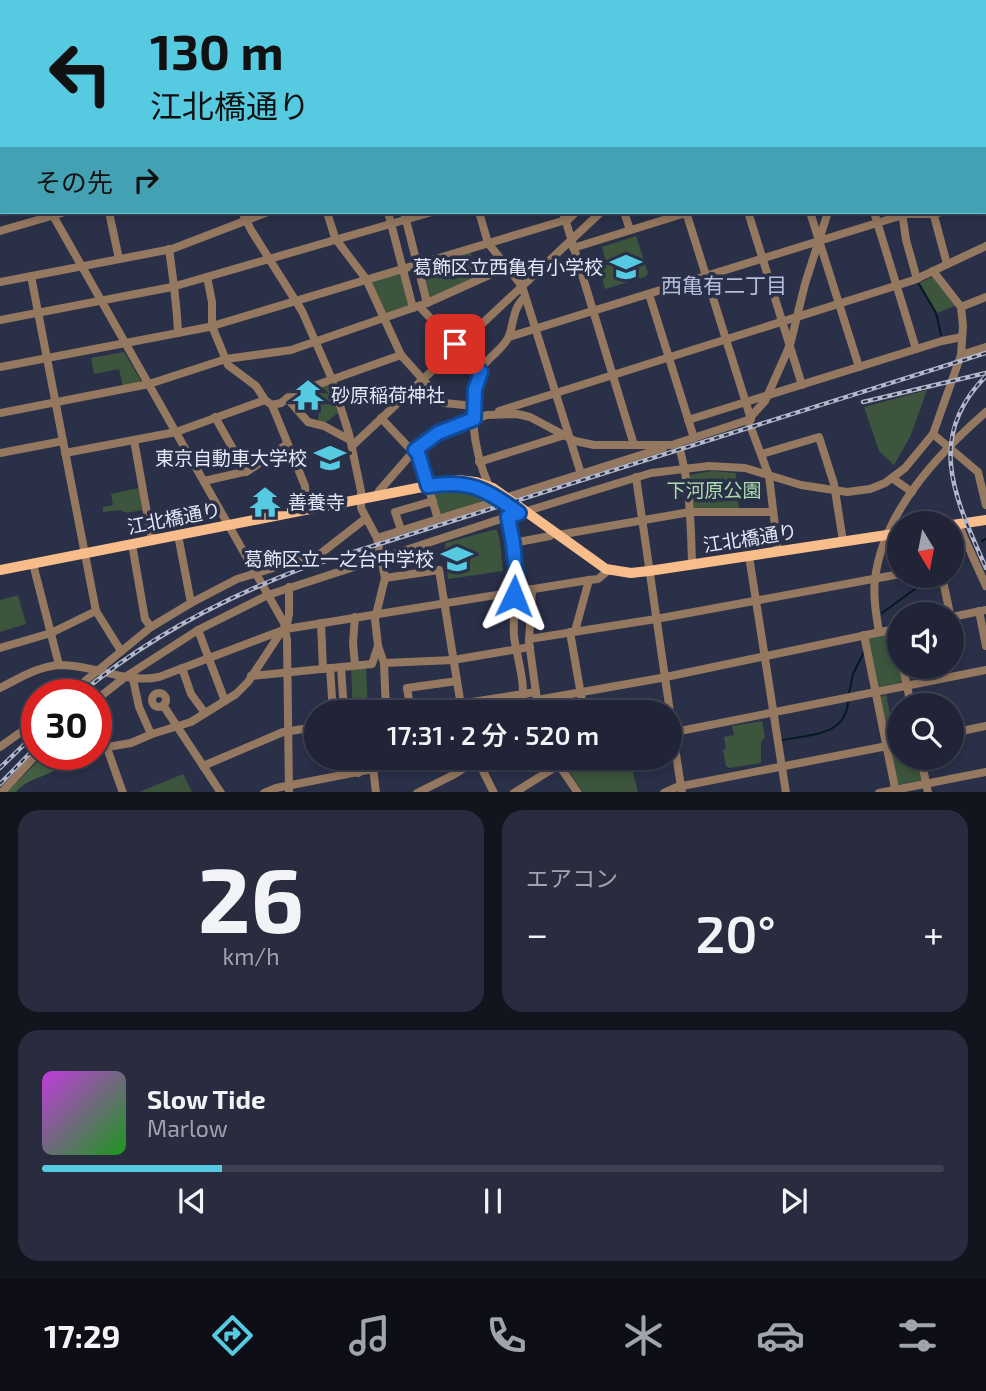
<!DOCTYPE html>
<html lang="ja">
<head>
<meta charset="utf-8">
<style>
  :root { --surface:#202436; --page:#282c3e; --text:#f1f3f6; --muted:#a2a4ad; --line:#3d4151; --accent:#55cae0 }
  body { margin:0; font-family:"Exo 2","Noto Sans JP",sans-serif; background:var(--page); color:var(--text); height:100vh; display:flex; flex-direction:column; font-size:26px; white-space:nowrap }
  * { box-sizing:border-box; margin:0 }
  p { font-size:23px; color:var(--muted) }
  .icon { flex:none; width:38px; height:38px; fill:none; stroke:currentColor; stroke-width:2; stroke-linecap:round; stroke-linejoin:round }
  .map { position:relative; height:792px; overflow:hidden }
  .details { display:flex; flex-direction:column; gap:18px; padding:18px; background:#12141e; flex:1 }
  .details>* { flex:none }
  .guide { position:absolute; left:0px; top:0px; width:987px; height:214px; box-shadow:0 4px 10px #0003,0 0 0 2px var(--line); background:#55cae0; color:#111; overflow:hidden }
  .needle { width:46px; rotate:170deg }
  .buttons { position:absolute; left:887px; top:511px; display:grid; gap:14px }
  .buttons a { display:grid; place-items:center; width:77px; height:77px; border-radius:50%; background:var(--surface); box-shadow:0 4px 10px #0003,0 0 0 2px var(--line); font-size:35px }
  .speed { position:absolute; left:21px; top:679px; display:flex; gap:14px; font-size:35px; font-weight:700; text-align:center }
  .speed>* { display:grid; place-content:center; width:91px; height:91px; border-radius:50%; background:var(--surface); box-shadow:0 4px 10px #0003,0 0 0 2px var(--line); line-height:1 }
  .speed .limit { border:10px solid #d22; background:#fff; color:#111 }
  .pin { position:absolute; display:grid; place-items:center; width:60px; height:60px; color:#fff; margin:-30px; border-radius:14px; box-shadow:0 4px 10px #0006 }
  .me { position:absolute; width:77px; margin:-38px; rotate:2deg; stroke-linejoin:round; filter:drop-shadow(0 0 5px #0008) }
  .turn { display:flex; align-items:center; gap:24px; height:147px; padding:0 35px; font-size:32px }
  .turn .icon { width:91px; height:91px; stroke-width:2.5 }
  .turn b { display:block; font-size:49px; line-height:60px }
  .then { display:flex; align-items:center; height:66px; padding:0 35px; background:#0003; gap:14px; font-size:26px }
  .big { font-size:52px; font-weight:600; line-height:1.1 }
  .details .card { flex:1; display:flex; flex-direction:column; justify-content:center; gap:10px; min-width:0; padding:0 24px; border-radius:21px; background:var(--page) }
  .details .dial { align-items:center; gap:0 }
  .dial b { font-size:91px; line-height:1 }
  .song { display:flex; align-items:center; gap:21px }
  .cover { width:84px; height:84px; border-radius:10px; background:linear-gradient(135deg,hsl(290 70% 55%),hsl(120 70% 35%)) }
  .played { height:7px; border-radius:4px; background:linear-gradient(90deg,var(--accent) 20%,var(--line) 20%) }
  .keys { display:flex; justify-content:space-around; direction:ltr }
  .heat { display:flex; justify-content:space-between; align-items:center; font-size:38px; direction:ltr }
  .details .tiles { flex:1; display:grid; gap:18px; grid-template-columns:1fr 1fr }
  .card:last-child { grid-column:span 2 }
  .trip { position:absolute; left:304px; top:700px; width:378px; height:70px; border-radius:35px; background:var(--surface); box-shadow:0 4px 10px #0003,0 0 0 2px var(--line); font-weight:600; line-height:70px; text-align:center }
  .tabs { display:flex; height:112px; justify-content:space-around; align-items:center; background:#0d0e16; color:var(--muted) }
  .tabs .icon { width:49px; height:49px }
  .tabs .current { color:var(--accent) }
  .tabs b { font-size:32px; color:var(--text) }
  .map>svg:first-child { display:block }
  .green { fill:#3c553c }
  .forest { fill:#455f45 }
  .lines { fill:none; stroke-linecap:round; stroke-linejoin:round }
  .stream { stroke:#031a1f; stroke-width:2 }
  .minor { stroke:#957860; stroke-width:8 }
  .major { stroke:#f9bd8b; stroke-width:10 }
  .rail-casing { stroke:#b3b8ca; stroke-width:4.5 }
  .rail { stroke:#2a3048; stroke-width:2; stroke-dasharray:5; stroke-linecap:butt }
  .route-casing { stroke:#114b97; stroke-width:18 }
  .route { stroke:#1a73e8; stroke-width:12 }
  .labels { text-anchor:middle; stroke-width:7; stroke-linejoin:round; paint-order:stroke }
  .poi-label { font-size:19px; fill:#e3e7f7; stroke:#2a3048; text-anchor:end }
  .park-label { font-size:19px; fill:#adddad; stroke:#2a3048 }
  .street-label { font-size:19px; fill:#e3e7f7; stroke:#2a3048 }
  .neighbourhood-label { font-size:21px; fill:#b5bedb; stroke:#2a3048 }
</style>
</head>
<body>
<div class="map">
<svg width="986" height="793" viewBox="0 0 986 793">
  <rect width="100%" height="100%" fill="#2a3048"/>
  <g class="green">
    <polygon points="636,236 648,273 645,277 605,289 599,267 607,265 602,247"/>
    <polygon points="470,251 477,278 431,298 428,297 421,268 423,265"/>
    <polygon points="399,272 402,274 409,307 388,314 385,313 372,284 373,281"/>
    <polygon points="934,276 955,306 937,313 919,283"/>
    <polygon points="124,352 141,381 140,384 123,387 119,369 94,374 91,358"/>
    <polygon points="328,384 338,413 325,423 318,421 319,410 312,390"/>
    <polygon points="927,390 911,435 894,465 879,451 864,407"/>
    <polygon points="712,471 736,473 739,510 692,509 689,475"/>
    <polygon points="139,488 142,510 127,513 120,510 103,512 103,507 113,505 111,494"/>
    <polygon points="453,489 469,490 491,499 440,516 433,493"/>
    <polygon points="493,530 497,530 500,541 503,571 448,579 445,543"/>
    <polygon points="18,595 26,624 0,632 0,600"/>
    <polygon points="894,633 903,682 878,687 868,637"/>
    <polygon points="366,667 368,712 353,712 351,668"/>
    <polygon points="886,695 893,728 899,727 900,758 919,758 923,780 897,785 880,697"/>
    <polygon points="762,721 765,737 761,742 761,763 729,768 726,766 723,750 726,749 724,737 734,735 732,726"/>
    <polygon points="591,758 629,758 638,792 583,792 566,767 566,764"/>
    <polygon points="183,774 192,792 139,792"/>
  </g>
  <path class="forest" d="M45,754L71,756L72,759C55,776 29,776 16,792L6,793Z"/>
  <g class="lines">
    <g class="stream">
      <polyline points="919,284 936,313 941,335"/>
      <polyline points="982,541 986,539"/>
      <polyline points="952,563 968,552"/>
      <polyline points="882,613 933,576"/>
      <polyline points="849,693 853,674 864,652"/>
      <path d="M782,740C808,735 846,736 848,702"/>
    </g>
    <g class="minor">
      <polyline points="134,0 142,2"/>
      <polyline points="185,0 191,2"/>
      <polyline points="327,0 328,2"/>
      <polyline points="417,0 418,2"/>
      <polyline points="490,0 491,2"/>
      <polyline points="603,0 603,2"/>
      <polyline points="753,0 753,2"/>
      <polyline points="983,0 986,2"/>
      <polyline points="5,2 5,0"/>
      <polyline points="98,2 101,0"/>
      <polyline points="165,2 176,0"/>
      <polyline points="206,2 209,0"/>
      <polyline points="360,2 360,0"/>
      <polyline points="509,2 521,0"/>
      <polyline points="555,2 555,0"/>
      <polyline points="675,2 675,0"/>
      <polyline points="718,2 719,0"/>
      <polyline points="829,2 831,0"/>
      <polyline points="865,2 866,0"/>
      <polyline points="906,2 906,0"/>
      <polyline points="0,70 2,46"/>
      <polyline points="985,78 986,78"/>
      <polyline points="0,123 2,126"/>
      <polyline points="985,138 986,138"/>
      <polyline points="985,194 986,193"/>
      <polyline points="51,212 284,623 287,640 289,793"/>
      <polyline points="109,212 119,259"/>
      <polyline points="242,212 251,230 302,311 331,377 349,434 361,491 361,508 377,538 385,578 375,619 378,646 384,663 386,712"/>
      <polyline points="327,212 335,238 366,279 401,355 444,403 474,406"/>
      <polyline points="388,212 413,308"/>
      <polyline points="404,212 427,303"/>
      <polyline points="479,212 488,243 522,286 581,474"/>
      <polyline points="563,212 634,445"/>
      <polyline points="624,212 630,230"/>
      <polyline points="686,212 751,419"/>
      <polyline points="748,212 802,385"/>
      <polyline points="810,212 859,367"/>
      <polyline points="874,212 916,349"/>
      <polyline points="902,212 906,240 917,279"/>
      <polyline points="933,212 947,264"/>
      <polyline points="0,231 65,212"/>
      <polyline points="573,248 689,212"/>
      <path d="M169,249C173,277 177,305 178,333"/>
      <polyline points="31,276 96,611 121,651"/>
      <polyline points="207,277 212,302 212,326 228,365 256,386 265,400 272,405 305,486 306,510"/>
      <polyline points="0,282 172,249 268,212"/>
      <polyline points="649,294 694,438"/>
      <polyline points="419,306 481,372"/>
      <polyline points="961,307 986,297"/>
      <polyline points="0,320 172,287 432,212"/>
      <polyline points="509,337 906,214 933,214 941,212"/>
      <polyline points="961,355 986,347"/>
      <polyline points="0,367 209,327 569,219 576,212"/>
      <polyline points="287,398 308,422 324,426 350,440"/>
      <polyline points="272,405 281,403 294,393 401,355"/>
      <polyline points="499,411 914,280 986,246"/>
      <polyline points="0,413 149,384 226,359 291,350 427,303 507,267"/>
      <polyline points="215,417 246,472"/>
      <polyline points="381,418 413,452"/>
      <polyline points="688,420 942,341 962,337"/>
      <polyline points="748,420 769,476 778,551"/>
      <polyline points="933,434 978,472 986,505"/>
      <polyline points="134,440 152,541"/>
      <path d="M678,443C690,482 691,524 692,565"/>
      <polyline points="352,446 601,212"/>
      <polyline points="415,450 418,453 438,519"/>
      <polyline points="0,453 63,441"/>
      <polyline points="65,453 176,432 265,400"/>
      <polyline points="762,454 819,437 834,484 843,541"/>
      <polyline points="479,462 565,435"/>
      <polyline points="636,477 670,712"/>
      <polyline points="892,478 912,492"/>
      <polyline points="204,481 248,471 287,444"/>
      <path d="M489,486C475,455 463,394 484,365C491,355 504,348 509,336C514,322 513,307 525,297"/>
      <polyline points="377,496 379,491 413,452 430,438 448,429 487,415 517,414 530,417 575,441 594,445 672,445 748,420 765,401 790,345 805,284 828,212"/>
      <polyline points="508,497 663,448"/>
      <polyline points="527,511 651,473 709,466 745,468 801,485 847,492 870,489 885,483 905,468 933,434 961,355 963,326 961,307 933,271"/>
      <polyline points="507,517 513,543 518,592"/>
      <polyline points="958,524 986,586"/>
      <polyline points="401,530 395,512 433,501"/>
      <polyline points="178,535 191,603"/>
      <polyline points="558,535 690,512 773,512"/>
      <polyline points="377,538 500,500"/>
      <polyline points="513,543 550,536"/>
      <polyline points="132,544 145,619 151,627"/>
      <polyline points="749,556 786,793"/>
      <polyline points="33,564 59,665"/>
      <polyline points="942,576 950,614"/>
      <polyline points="385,578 439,570 462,712"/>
      <polyline points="532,589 529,642 537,700 534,712"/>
      <path d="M514,592C515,607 513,622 514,636C517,661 529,689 519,712"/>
      <polyline points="979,611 986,646"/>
      <polyline points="952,617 986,610"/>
      <polyline points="321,623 322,646"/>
      <polyline points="895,629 900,649"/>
      <polyline points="198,630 225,701"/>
      <polyline points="575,631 589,580"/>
      <polyline points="570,632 584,712"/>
      <path d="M879,632C876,614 873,597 875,579C883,512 938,454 986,412"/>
      <polyline points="864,635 896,793"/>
      <polyline points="529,639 656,619 900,574"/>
      <polyline points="322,647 323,669"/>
      <polyline points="0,648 51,633 96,611"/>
      <polyline points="384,663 453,660 530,647"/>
      <polyline points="355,665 353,643 355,617"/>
      <polyline points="341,667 344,712"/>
      <polyline points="903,667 911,705"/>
      <polyline points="182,668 191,694 205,713"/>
      <polyline points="330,668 333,712"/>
      <polyline points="251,676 372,664 378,646"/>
      <polyline points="133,679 139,707 151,734"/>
      <path d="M0,688C20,678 38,666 61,665C95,665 126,684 159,677L286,629L289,614V587"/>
      <circle cx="159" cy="700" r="7"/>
      <polyline points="68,695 151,627 191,603 237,579 320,554 365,519"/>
      <polyline points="96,700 125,677 198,630 268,595 519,513"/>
      <polyline points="537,700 661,678 900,628"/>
      <polyline points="163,705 221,793"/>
      <polyline points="408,712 536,692"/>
      <polyline points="411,712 407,688 457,681"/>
      <polyline points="670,715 682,793"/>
      <polyline points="670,733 986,670"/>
      <polyline points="952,733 986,726"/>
      <polyline points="0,747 21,732 33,732 37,735"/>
      <polyline points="107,748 123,793"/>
      <polyline points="96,749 131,743 152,734 191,722 236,694 248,682 279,635 286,629 589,580 598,579 609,570"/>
      <polyline points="357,758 358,773"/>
      <polyline points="372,758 376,793"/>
      <polyline points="554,758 578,793"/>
      <polyline points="921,758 928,793"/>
      <polyline points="477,759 494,793"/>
      <polyline points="203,766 283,732 317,727"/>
      <polyline points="1,793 37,754"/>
      <polyline points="264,793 276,788 429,758"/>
      <polyline points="417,793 455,774 480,758"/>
      <polyline points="514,793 560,764 581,758"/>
      <polyline points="664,793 677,787 887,746"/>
      <polyline points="879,793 986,772"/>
    </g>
    <g class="major">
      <polyline points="952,525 986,520"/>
      <polyline points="0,570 458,480 476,482 493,488 606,569 631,573 649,571 900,533"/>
    </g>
    <defs>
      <g id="rail">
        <path d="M986,376C924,438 956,500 986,568"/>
        <polyline points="863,402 986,373"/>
        <path d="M79,695C146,638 222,599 303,568L986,353"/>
        <polyline points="0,768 37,732"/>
        <polyline points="0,784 37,746"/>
      </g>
    </defs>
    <use href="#rail" class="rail-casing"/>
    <use href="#rail" class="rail"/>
  </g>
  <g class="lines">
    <defs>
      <path id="route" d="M455,344L481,372L475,389L474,419L438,433L415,450L418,453L428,486C470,479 487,490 519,513L508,517L513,543L518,592H514V596"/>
    </defs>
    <use href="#route" class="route-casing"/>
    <use href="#route" class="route"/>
  </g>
  <defs>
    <symbol id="school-bare" viewBox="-9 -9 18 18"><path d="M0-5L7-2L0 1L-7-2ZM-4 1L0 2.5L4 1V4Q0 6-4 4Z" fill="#55cae0" stroke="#2a3048" stroke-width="2.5" paint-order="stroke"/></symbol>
    <symbol id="temple-bare" viewBox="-9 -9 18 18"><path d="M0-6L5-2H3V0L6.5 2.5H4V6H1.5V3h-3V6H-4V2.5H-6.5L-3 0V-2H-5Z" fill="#55cae0" stroke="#2a3048" stroke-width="2.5" paint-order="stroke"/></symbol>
    <symbol id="university-bare" viewBox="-9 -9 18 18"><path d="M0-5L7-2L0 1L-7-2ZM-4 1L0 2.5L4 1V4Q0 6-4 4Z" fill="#55cae0" stroke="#2a3048" stroke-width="2.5" paint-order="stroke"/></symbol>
  </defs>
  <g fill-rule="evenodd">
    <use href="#school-bare" x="604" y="245" width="44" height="44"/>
    <use href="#temple-bare" x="286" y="373" width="44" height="44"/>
    <use href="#university-bare" x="308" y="436" width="44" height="44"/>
    <use href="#temple-bare" x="243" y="480" width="44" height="44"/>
    <use href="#school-bare" x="435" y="537" width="44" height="44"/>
  </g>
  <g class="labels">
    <g class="poi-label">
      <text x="603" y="274">葛飾区立西亀有小学校</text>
      <text x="331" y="402" text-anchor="start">砂原稲荷神社</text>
      <text x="307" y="465">東京自動車大学校</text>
      <text x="288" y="509" text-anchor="start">善養寺</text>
      <text x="434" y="566">葛飾区立一之台中学校</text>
    </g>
    <g class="park-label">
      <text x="714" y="497">下河原公園</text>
    </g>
    <g class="street-label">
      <text transform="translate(174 518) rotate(-11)" y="7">江北橋通り</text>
      <text transform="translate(750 538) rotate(-9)" y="7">江北橋通り</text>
    </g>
    <g class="neighbourhood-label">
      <text x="724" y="293">西亀有二丁目</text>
    </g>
  </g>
</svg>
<div class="buttons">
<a><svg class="needle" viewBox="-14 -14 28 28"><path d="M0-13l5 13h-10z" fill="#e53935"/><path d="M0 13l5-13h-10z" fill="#a2a4ad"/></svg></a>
<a><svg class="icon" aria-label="sound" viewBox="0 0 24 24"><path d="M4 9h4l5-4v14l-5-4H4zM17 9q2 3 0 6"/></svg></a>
<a><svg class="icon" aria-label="search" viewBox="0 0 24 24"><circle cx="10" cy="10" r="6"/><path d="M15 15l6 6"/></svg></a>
</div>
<div class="speed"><div class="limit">30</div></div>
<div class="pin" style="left:455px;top:344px;background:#d93025"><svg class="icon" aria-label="arrive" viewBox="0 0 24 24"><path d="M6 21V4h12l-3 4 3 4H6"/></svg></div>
<svg class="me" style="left:514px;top:596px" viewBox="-20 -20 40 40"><path d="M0-17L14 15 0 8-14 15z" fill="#1a73e8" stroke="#fff" stroke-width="4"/></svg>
<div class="trip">17:31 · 2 分 · 520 m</div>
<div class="guide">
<div class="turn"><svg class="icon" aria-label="left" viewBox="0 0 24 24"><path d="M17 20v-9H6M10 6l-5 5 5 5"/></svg><div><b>130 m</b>江北橋通り</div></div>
<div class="then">その先<svg class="icon" aria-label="right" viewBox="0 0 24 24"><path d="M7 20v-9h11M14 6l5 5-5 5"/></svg></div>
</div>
</div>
<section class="details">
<div class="tiles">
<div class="card dial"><b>26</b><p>km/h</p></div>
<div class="card"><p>エアコン</p>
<div class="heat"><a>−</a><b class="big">20°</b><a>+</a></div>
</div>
<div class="card">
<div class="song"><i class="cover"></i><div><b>Slow Tide</b><p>Marlow</p></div></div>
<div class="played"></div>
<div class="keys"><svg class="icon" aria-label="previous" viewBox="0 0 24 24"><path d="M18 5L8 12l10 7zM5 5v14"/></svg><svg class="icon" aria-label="pause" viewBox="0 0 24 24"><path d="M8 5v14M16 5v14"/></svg><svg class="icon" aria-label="next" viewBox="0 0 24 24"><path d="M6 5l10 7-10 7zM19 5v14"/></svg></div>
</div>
</div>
</section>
<nav class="tabs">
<b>17:29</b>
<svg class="icon current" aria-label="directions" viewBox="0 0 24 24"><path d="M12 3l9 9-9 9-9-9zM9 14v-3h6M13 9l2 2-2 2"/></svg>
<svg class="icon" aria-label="music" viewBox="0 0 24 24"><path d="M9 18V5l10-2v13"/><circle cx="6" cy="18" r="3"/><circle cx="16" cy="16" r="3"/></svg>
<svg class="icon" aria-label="phone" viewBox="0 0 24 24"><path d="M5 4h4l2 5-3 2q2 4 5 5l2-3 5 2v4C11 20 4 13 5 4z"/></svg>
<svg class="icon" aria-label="climate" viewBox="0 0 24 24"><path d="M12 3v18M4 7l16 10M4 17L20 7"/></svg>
<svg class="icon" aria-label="car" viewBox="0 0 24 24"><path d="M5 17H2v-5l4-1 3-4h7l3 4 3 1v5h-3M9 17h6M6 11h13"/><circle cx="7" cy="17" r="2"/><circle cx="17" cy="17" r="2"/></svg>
<svg class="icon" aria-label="filters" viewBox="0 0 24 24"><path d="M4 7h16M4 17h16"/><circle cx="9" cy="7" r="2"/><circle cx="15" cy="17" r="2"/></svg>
</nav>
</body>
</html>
